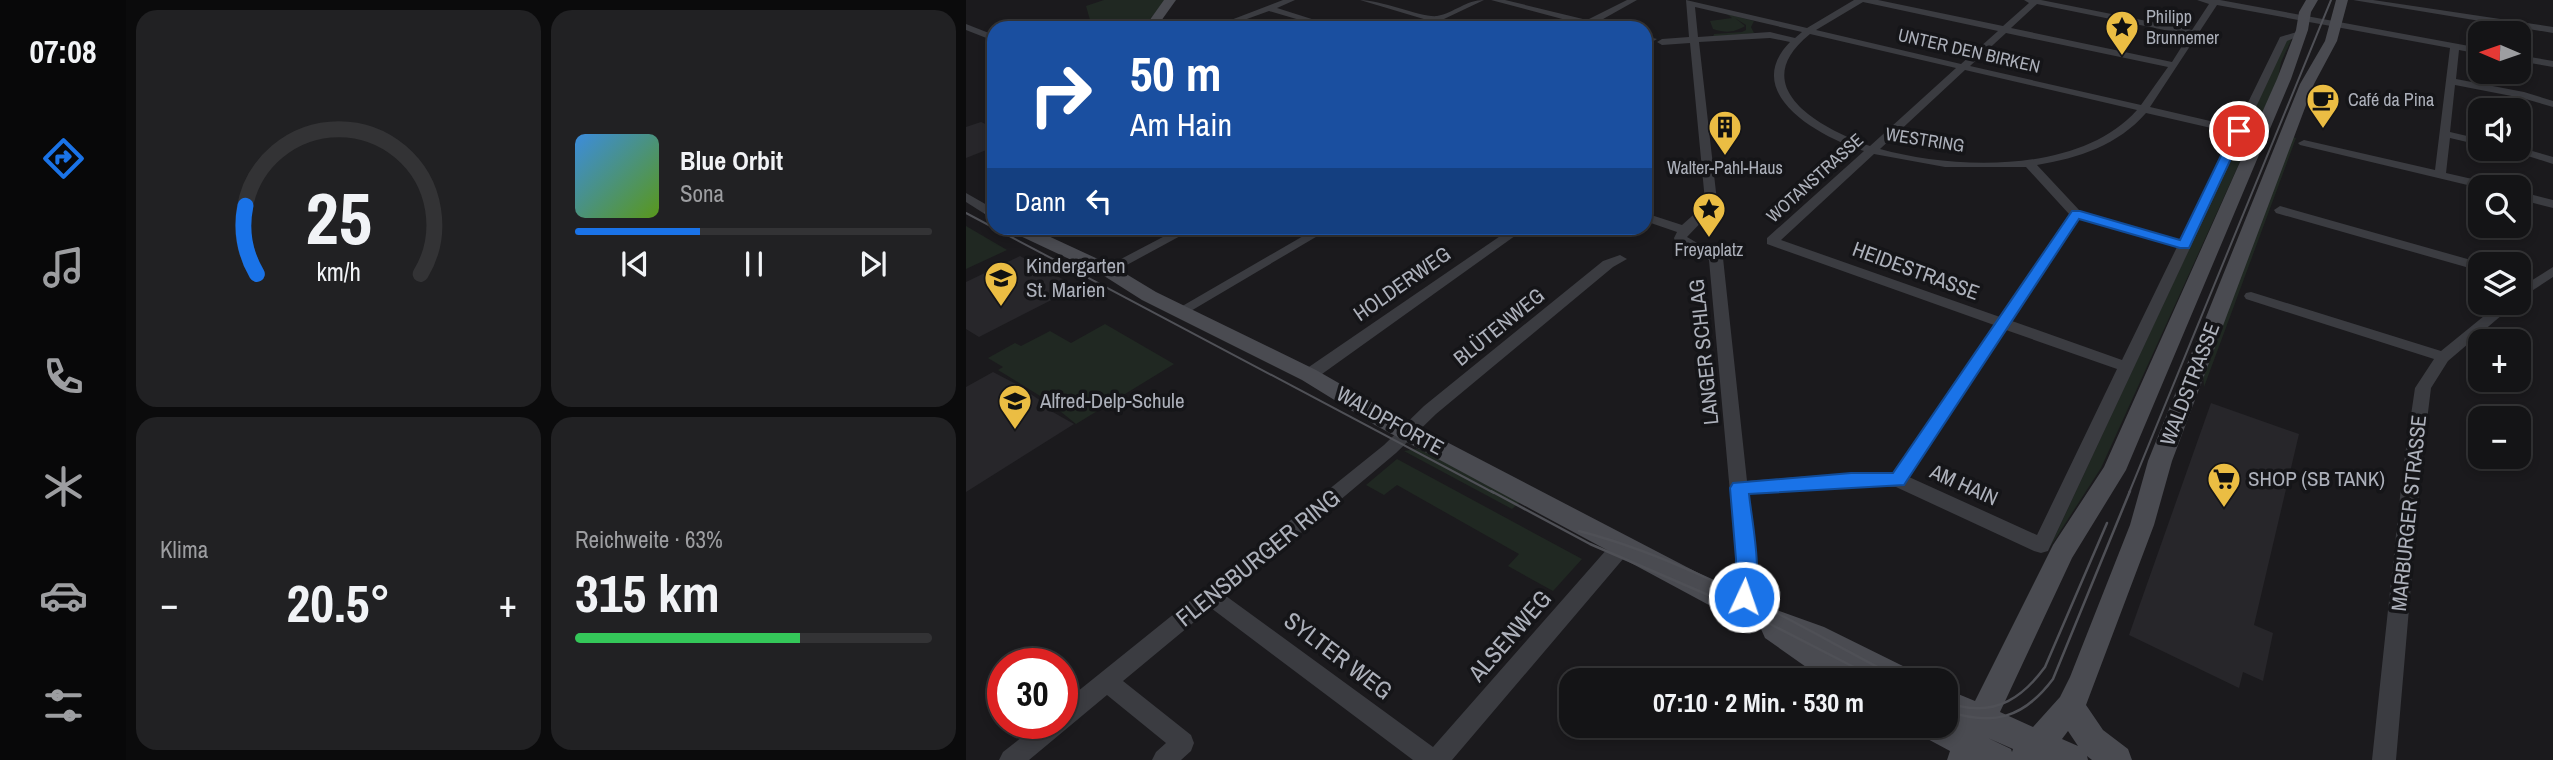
<!DOCTYPE html>
<html lang="de">
<head>
<meta charset="utf-8">
<style>
  :root { --surface:#141416; --page:#212123; --text:#f1f3f6; --muted:#9d9ea1; --line:#333335; --accent:#1a73e8 }
  body { margin:0; font-family:"Archivo Narrow",sans-serif; background:var(--page); color:var(--text); height:100vh; display:flex; flex-direction:column; font-size:26px; white-space:nowrap }
  * { box-sizing:border-box; margin:0 }
  p { font-size:23px; color:var(--muted) }
  .icon { flex:none; width:38px; height:38px; fill:none; stroke:currentColor; stroke-width:2; stroke-linecap:round; stroke-linejoin:round }
  .map { position:relative; flex:1; overflow:hidden }
  .drawer { display:flex; flex-direction:column; gap:10px; padding:10px; background:#0b0b0c; width:840px }
  .drawer>* { flex:none }
  .hud { position:absolute; left:21px; top:21px; width:665px; height:214px; border-radius:21px; box-shadow:0 4px 10px #0003,0 0 0 2px var(--line); background:#1a4fa0; color:#fff; overflow:hidden }
  .needle { width:46px; rotate:272deg }
  .buttons { position:absolute; left:1502px; top:21px; display:grid; gap:14px }
  .buttons a { display:grid; place-items:center; width:63px; height:63px; border-radius:14px; background:var(--surface); box-shadow:0 4px 10px #0003,0 0 0 2px var(--line); font-size:35px }
  .speed { position:absolute; left:21px; top:648px; display:flex; gap:14px; font-size:35px; font-weight:700; text-align:center }
  .speed>* { display:grid; place-content:center; width:91px; height:91px; border-radius:50%; background:var(--surface); box-shadow:0 4px 10px #0003,0 0 0 2px var(--line); line-height:1 }
  .speed .limit { border:10px solid #d22; background:#fff; color:#111 }
  .pin { position:absolute; display:grid; place-items:center; width:60px; height:60px; color:#fff; margin:-30px; border:4px solid #fff; border-radius:50%; box-shadow:0 2px 7px #0007 }
  .me { position:absolute; width:77px; margin:-38px; rotate:3deg; stroke-linejoin:round; filter:drop-shadow(0 0 5px #0008) }
  .turn { display:flex; align-items:center; gap:24px; height:147px; padding:0 28px; font-size:32px }
  .turn .icon { width:91px; height:91px; stroke-width:2.5 }
  .turn b { display:block; font-size:49px; line-height:60px }
  .then { display:flex; align-items:center; height:66px; padding:0 28px; background:#0003; gap:14px; font-size:26px }
  .big { font-size:52px; font-weight:700; line-height:1.1 }
  .drawer .tile { flex:1; display:flex; flex-direction:column; justify-content:center; gap:10px; min-width:0; padding:0 24px; border-radius:21px; background:var(--page) }
  .drawer .dial { align-items:center; gap:0 }
  .dial svg { height:182px; overflow:visible; fill:none; stroke:var(--line); stroke-width:7; stroke-linecap:round; text-anchor:middle }
  .dial text { fill:var(--text); stroke:none }
  .song { display:flex; align-items:center; gap:21px }
  .cover { width:84px; height:84px; border-radius:10px; background:linear-gradient(135deg,hsl(210 70% 55%),hsl(90 70% 35%)) }
  .played { height:7px; border-radius:4px; background:linear-gradient(90deg,var(--accent) 35%,var(--line) 35%) }
  .keys { display:flex; justify-content:space-around; direction:ltr }
  .heat { display:flex; justify-content:space-between; align-items:center; font-size:38px; direction:ltr }
  .charge { height:10px; border-radius:5px; background:linear-gradient(90deg,#34c759 63%,var(--line) 0) }
  .drawer .tiles { flex:1; display:grid; gap:10px; grid-template-columns:repeat(2,1fr) }
  .trip { position:absolute; left:593px; top:668px; width:399px; height:70px; border-radius:21px; background:var(--surface); box-shadow:0 4px 10px #0003,0 0 0 2px var(--line); font-weight:700; line-height:70px; text-align:center }
  main { display:flex; flex:1; min-height:0 }
  .tab-bar { display:flex; flex-direction:column; width:126px; justify-content:space-around; align-items:center; background:#080809; color:var(--muted) }
  .tab-bar .icon { width:49px; height:49px }
  .tab-bar .current { color:var(--accent) }
  .tab-bar b { font-size:32px; color:var(--text) }
  .map>svg:first-child { display:block }
  .built { fill:#27262a }
  .green { fill:#202822 }
  .lines { fill:none; stroke-linecap:round; stroke-linejoin:round }
  .street { fill:#3b3c41; fill-rule:evenodd }
  .secondary { fill:#4a4b51; fill-rule:evenodd }
  .tram-far1 { stroke:#4f5056; stroke-width:2 }
  .tram { stroke:#4f5056; stroke-width:2.5 }
  .route { fill:#1a73e8; stroke:#114b97; stroke-width:2 }
  .labels { text-anchor:middle; stroke-width:7; stroke-linejoin:round; paint-order:stroke }
  .far-poi-label { font-size:18px; fill:#adb1bb; stroke:#151518; text-anchor:start }
  .far-street-label { font-size:18px; fill:#adb1bb; stroke:#151518 }
  .poi-label { font-size:21px; fill:#adb1bb; stroke:#151518; text-anchor:start }
  .street-label { font-size:21px; fill:#adb1bb; stroke:#151518 }
  .near-street-label { font-size:24px; fill:#adb1bb; stroke:#151518 }
</style>
</head>
<body>
<main>
<nav class="tab-bar">
<b>07:08</b>
<svg class="icon current" aria-label="directions" viewBox="0 0 24 24"><path d="M12 3l9 9-9 9-9-9zM9 14v-3h6M13 9l2 2-2 2"/></svg>
<svg class="icon" aria-label="music" viewBox="0 0 24 24"><path d="M9 18V5l10-2v13"/><circle cx="6" cy="18" r="3"/><circle cx="16" cy="16" r="3"/></svg>
<svg class="icon" aria-label="phone" viewBox="0 0 24 24"><path d="M5 4h4l2 5-3 2q2 4 5 5l2-3 5 2v4C11 20 4 13 5 4z"/></svg>
<svg class="icon" aria-label="climate" viewBox="0 0 24 24"><path d="M12 3v18M4 7l16 10M4 17L20 7"/></svg>
<svg class="icon" aria-label="car" viewBox="0 0 24 24"><path d="M5 17H2v-5l4-1 3-4h7l3 4 3 1v5h-3M9 17h6M6 11h13"/><circle cx="7" cy="17" r="2"/><circle cx="17" cy="17" r="2"/></svg>
<svg class="icon" aria-label="filters" viewBox="0 0 24 24"><path d="M4 7h16M4 17h16"/><circle cx="9" cy="7" r="2"/><circle cx="15" cy="17" r="2"/></svg>
</nav>
<section class="drawer">
<div class="tiles">
<div class="tile dial"><svg viewBox="0 0 100 80">
<path d="M14 69A42 42 0 1 1 86 69"/>
<path d="M14 69A42 42 0 0 1 9 39" stroke="#1a73e8"/>
<text x="50" y="56" font-size="32" font-weight="700">25</text>
<text x="50" y="72" font-size="11">km/h</text>
</svg></div>
<div class="tile">
<div class="song"><i class="cover"></i><div><b>Blue Orbit</b><p>Sona</p></div></div>
<div class="played"></div>
<div class="keys"><svg class="icon" aria-label="previous" viewBox="0 0 24 24"><path d="M18 5L8 12l10 7zM5 5v14"/></svg><svg class="icon" aria-label="pause" viewBox="0 0 24 24"><path d="M8 5v14M16 5v14"/></svg><svg class="icon" aria-label="next" viewBox="0 0 24 24"><path d="M6 5l10 7-10 7zM19 5v14"/></svg></div>
</div>
<div class="tile"><p>Klima</p>
<div class="heat"><a>−</a><b class="big">20.5°</b><a>+</a></div>
</div>
<div class="tile"><p>Reichweite · 63%</p><b class="big">315 km</b><div class="charge"></div></div>
</div>
</section>
<div class="map">
<svg width="1587" height="760" viewBox="0 0 1587 760">
  <rect width="100%" height="100%" fill="#1b1a1d"/>
  <g class="built">
    <polygon points="15,122 28,128 28,147 0,158 0,127"/>
    <polygon points="54,256 111,287 13,337 0,329 0,282"/>
    <polygon points="27,372 50,384 75,401 76,406 108,424 0,492 0,387"/>
    <polygon points="1245,403 1333,434 1288,625 1307,633 1297,681 1277,672 1273,688 1163,635"/>
  </g>
  <g class="green">
    <polygon points="138,0 199,0 177,28 116,28 124,20 120,6"/>
    <path d="M761,14L788,21L785,27L788,33L747,37L748,34L776,32L780,30V25L769,18L779,26C767,33 760,33 747,29L744,21L766,18Z"/>
    <polygon points="1327,36 1315,62 1312,78 1135,468 1084,547 1320,41"/>
    <polygon points="1326,137 1330,138 1238,387 1237,375"/>
    <polygon points="0,226 41,250 0,269"/>
    <polygon points="139,324 208,364 110,424 79,399 32,370 37,367 22,358 49,343 55,346 84,331 105,343"/>
    <polygon points="450,449 457,450 555,501 546,509 438,451"/>
    <polygon points="431,459 616,559 587,591 542,566 553,554 431,485 418,495 400,485"/>
  </g>
  <g class="lines">
    <g class="street">
      <polygon points="317,0 329,0 311,8 374,28 361,28 303,11 256,28 244,28"/>
      <path d="M394,0C415,0 457,18 471,16C488,13 500,0 518,0L478,19L506,28C495,28 478,21 470,23C461,24 455,28 446,28L461,20Z"/>
      <polygon points="525,0 539,0 621,20 661,0 671,0 630,23 645,28 619,28 615,24"/>
      <path d="M720,0L841,28L888,0H912L1037,26L1063,3L1058,0H1075L1226,30L1243,4L1231,0H1254L1514,48V54L1493,50L1490,79L1558,92L1587,101V107L1556,98L1489,85L1484,132L1514,139V145L1484,138L1480,173L1528,184L1530,187L1514,188L1334,145L1332,143L1338,140L1469,170L1484,48L1251,5L1184,107L1270,127L1314,37L1334,31L1338,34L1321,41L1082,551L1075,553L1068,551L930,487H885L783,494L790,559L787,610L784,616L777,619L770,616L767,610L770,559L743,260L709,241L708,238L711,232L679,221V213L716,225L734,209L739,201L724,43L696,45L691,42L696,39L723,37ZM897,2L1032,31L995,64L850,30ZM1071,4L1223,35L1206,62L1045,28ZM729,7L836,32L829,38L804,32L732,37ZM1040,33L1202,67L1175,105L1004,66ZM844,34L990,68L904,146C854,128 778,87 844,34ZM804,38L824,42C773,94 856,138 898,151L801,238V244L1028,325L927,473H885L781,481L757,258L721,237L743,214L751,201L733,42ZM999,70L1171,110C1114,174 990,170 914,149ZM1180,113L1267,133L1215,240L1114,211L1071,165C1113,158 1152,145 1180,113ZM908,154L979,167H1060L1103,214L1034,317L815,240ZM1113,219L1211,247L1156,360L1046,321ZM1040,330L1151,369L1071,535L943,477Z"/>
      <polygon points="1387,0 1407,0 1587,27 1587,33"/>
      <polygon points="0,24 28,35 28,41 0,30"/>
      <polygon points="683,37 691,39 679,46 679,39"/>
      <polygon points="1552,55 1587,61 1587,67 1552,61"/>
      <polygon points="1552,147 1587,157 1587,164 1540,149"/>
      <polygon points="1552,191 1587,200 1587,208 1552,199"/>
      <polygon points="0,193 28,209 28,216 22,216 0,202"/>
      <polygon points="1314,206 1519,264 1514,264 1514,271 1310,213 1308,210"/>
      <polygon points="214,228 229,228 146,273 141,274 134,270"/>
      <polygon points="351,228 365,228 218,315 208,315 206,312"/>
      <polygon points="546,228 560,228 349,379 337,379 335,375 337,371"/>
      <polygon points="654,255 661,259 647,267 470,414 430,453 260,596 467,747 649,540 656,538 663,540 665,546 663,552 486,760 447,760 245,608 157,681 225,735 228,743 225,751 215,760 186,760 190,752 200,743 141,695 63,760 33,760 37,752 74,723 96,723 96,704 418,445 458,406 637,261"/>
      <polygon points="1587,267 1587,277 1552,300 1552,289"/>
      <polygon points="1285,292 1475,351 1534,303 1550,303 1482,361 1465,388 1455,469 1430,760 1406,760 1437,469 1449,388 1468,359 1280,299 1278,296 1280,293"/>
    </g>
    <g class="secondary">
      <polygon points="198,0 210,0 190,28 178,28"/>
      <path d="M1340,0H1352L1345,12L1342,30L1325,79L1160,470L1106,558L1034,712L1067,727L1094,697L1104,677L1164,525L1182,461L1334,84L1359,41L1370,0H1382L1371,41L1348,84L1206,461L1188,525L1120,705L1137,730L1162,749L1166,760H1126L1121,756L1122,760H981L984,751L956,736L952,726H980V689L1009,701L1087,545L1138,467L1311,79L1330,30L1333,12ZM1102,731L1112,746L1096,739ZM1022,738L1047,749L1046,752L1045,749Z"/>
      <polygon points="20,209 28,209 28,219 18,213"/>
      <polygon points="43,228 65,228 147,266 190,292 350,370 425,413 786,601 858,627 947,671 951,681 908,681 895,674 898,681 860,681 799,638 795,629 767,618 409,425 336,380 176,300 135,274 46,232"/>
    </g>
    <g class="tram-far1">
      <polyline points="0,213 528,493"/>
      <polyline points="1163,493 1365,0"/>
    </g>
    <g class="tram">
      <polyline points="525,491 624,544 777,610 915,681"/>
      <path d="M613,531C729,561 832,626 938,681"/>
      <path d="M993,706C1031,715 1057,697 1079,667L1141,523"/>
      <path d="M980,711C1027,726 1057,719 1087,679L1164,491"/>
    </g>
  </g>
  <path class="route" d="M1273,128L1278,131L1223,248H1214L1113,219L938,485L783,494C786,523 798,577 785,603L778,606L771,603L768,597L770,559L764,488L767,483L885,473H927L1106,211H1114L1214,240L1267,131Z"/>
  <defs>
    <symbol id="sight-pin" viewBox="-11 -11 22 30"><path d="M0 17L-7.5 6A9.5 9.5 0 1 1 7.5 6Z" fill="#ebbd43" stroke="#151518"/><path d="M0-6L1.8-2.2L6-1.7L2.9 1.2L3.7 5.4L0 3.3L-3.7 5.4L-2.9 1.2L-6-1.7L-1.8-2.2Z" fill="#111"/></symbol>
    <symbol id="cafe-pin" viewBox="-11 -11 22 30"><path d="M0 17L-7.5 6A9.5 9.5 0 1 1 7.5 6Z" fill="#ebbd43" stroke="#151518"/><path d="M-5.5-4.5H6V0H3Q3 3.5 0 3.5H-2.5Q-5.5 3.5-5.5 0ZM3-3.2v2h1.7v-2ZM-6 4.5H4V6H-6Z" fill="#111"/></symbol>
    <symbol id="building-pin" viewBox="-11 -11 22 30"><path d="M0 17L-7.5 6A9.5 9.5 0 1 1 7.5 6Z" fill="#ebbd43" stroke="#151518"/><path d="M-4-6H4V6H1V3H-1V6H-4ZM-2.5-4.3h1.7v1.8h-1.7ZM.8-4.3h1.7v1.8H.8ZM-2.5-1h1.7V.8h-1.7ZM.8-1h1.7V.8H.8Z" fill="#111"/></symbol>
    <symbol id="school-pin" viewBox="-11 -11 22 30"><path d="M0 17L-7.5 6A9.5 9.5 0 1 1 7.5 6Z" fill="#ebbd43" stroke="#151518"/><path d="M0-5L7-2L0 1L-7-2ZM-4 1L0 2.5L4 1V4Q0 6-4 4Z" fill="#111"/></symbol>
    <symbol id="supermarket-pin" viewBox="-11 -11 22 30"><path d="M0 17L-7.5 6A9.5 9.5 0 1 1 7.5 6Z" fill="#ebbd43" stroke="#151518"/><path d="M-6-5.5h2.5l.6 2H6L4.5 2H-2.5L-4.4-4H-6ZM-1.5 3.2a1.3 1.3 0 1 0 .1 0ZM3 3.2a1.3 1.3 0 1 0 .1 0Z" fill="#111"/></symbol>
  </defs>
  <g fill-rule="evenodd">
    <use href="#sight-pin" x="1137" y="8" width="38" height="52"/>
    <use href="#cafe-pin" x="1338" y="81" width="38" height="52"/>
    <use href="#building-pin" x="740" y="108" width="38" height="52"/>
    <use href="#sight-pin" x="724" y="190" width="38" height="52"/>
    <use href="#school-pin" x="16" y="259" width="38" height="52"/>
    <use href="#school-pin" x="30" y="382" width="38" height="52"/>
    <use href="#supermarket-pin" x="1239" y="460" width="38" height="52"/>
  </g>
  <g class="labels">
    <g class="far-poi-label">
      <text x="1180" y="23">Philipp<tspan x="1180" dy="21">Brunnemer</tspan></text>
      <text x="1382" y="106">Café da Pina</text>
      <text x="759" y="174" text-anchor="middle">Walter-Pahl-Haus</text>
      <text x="743" y="256" text-anchor="middle">Freyaplatz</text>
    </g>
    <g class="far-street-label">
      <text transform="translate(1003 51) rotate(13)" y="6">UNTER DEN BIRKEN</text>
      <text transform="translate(959 140) rotate(9)" y="6">WESTRING</text>
      <text transform="translate(849 178) rotate(-42)" y="6">WOTANSTRASSE</text>
    </g>
    <g class="poi-label">
      <text x="60" y="273">Kindergarten<tspan x="60" dy="24">St. Marien</tspan></text>
      <text x="74" y="408">Alfred-Delp-Schule</text>
      <text x="1282" y="486">SHOP (SB TANK)</text>
    </g>
    <g class="street-label">
      <text transform="translate(950 271) rotate(20)" y="7">HEIDESTRASSE</text>
      <text transform="translate(436 284) rotate(-35)" y="7">HOLDERWEG</text>
      <text transform="translate(533 327) rotate(-39)" y="7">BLÜTENWEG</text>
      <text transform="translate(738 352) rotate(-96)" y="7">LANGER SCHLAG</text>
      <text transform="translate(1224 384) rotate(-69)" y="7">WALDSTRASSE</text>
      <text transform="translate(424 421) rotate(29)" y="7">WALDPFORTE</text>
      <text transform="translate(998 485) rotate(24)" y="7">AM HAIN</text>
      <text transform="translate(1443 513) rotate(-84)" y="7">MARBURGER STRASSE</text>
    </g>
    <g class="near-street-label">
      <text transform="translate(292 558) rotate(-39)" y="8">FLENSBURGER RING</text>
      <text transform="translate(544 636) rotate(-49)" y="8">ALSENWEG</text>
      <text transform="translate(372 656) rotate(37)" y="8">SYLTER WEG</text>
    </g>
  </g>
</svg>
<div class="buttons">
<a><svg class="needle" viewBox="-14 -14 28 28"><path d="M0-13l5 13h-10z" fill="#e53935"/><path d="M0 13l5-13h-10z" fill="#9d9ea1"/></svg></a>
<a><svg class="icon" aria-label="sound" viewBox="0 0 24 24"><path d="M4 9h4l5-4v14l-5-4H4zM17 9q2 3 0 6"/></svg></a>
<a><svg class="icon" aria-label="search" viewBox="0 0 24 24"><circle cx="10" cy="10" r="6"/><path d="M15 15l6 6"/></svg></a>
<a><svg class="icon" aria-label="layers" viewBox="0 0 24 24"><path d="M12 4l9 5-9 5-9-5zM3 14l9 5 9-5"/></svg></a>
<a>+</a>
<a>−</a>
</div>
<div class="speed"><div class="limit">30</div></div>
<div class="pin" style="left:1273px;top:131px;background:#d93025"><svg class="icon" aria-label="arrive" viewBox="0 0 24 24"><path d="M6 21V4h12l-3 4 3 4H6"/></svg></div>
<svg class="me" style="left:778px;top:597px" viewBox="-20 -20 40 40"><circle r="17" fill="#1a73e8" stroke="#fff" stroke-width="3"/><path d="M0-11L8 9 0 5-8 9z" fill="#fff"/></svg>
<div class="trip">07:10 · 2 Min. · 530 m</div>
<div class="hud">
<div class="turn"><svg class="icon" aria-label="right" viewBox="0 0 24 24"><path d="M7 20v-9h11M14 6l5 5-5 5"/></svg><div><b>50 m</b>Am Hain</div></div>
<div class="then">Dann<svg class="icon" aria-label="left" viewBox="0 0 24 24"><path d="M17 20v-9H6M10 6l-5 5 5 5"/></svg></div>
</div>
</div>
</main>
</body>
</html>
